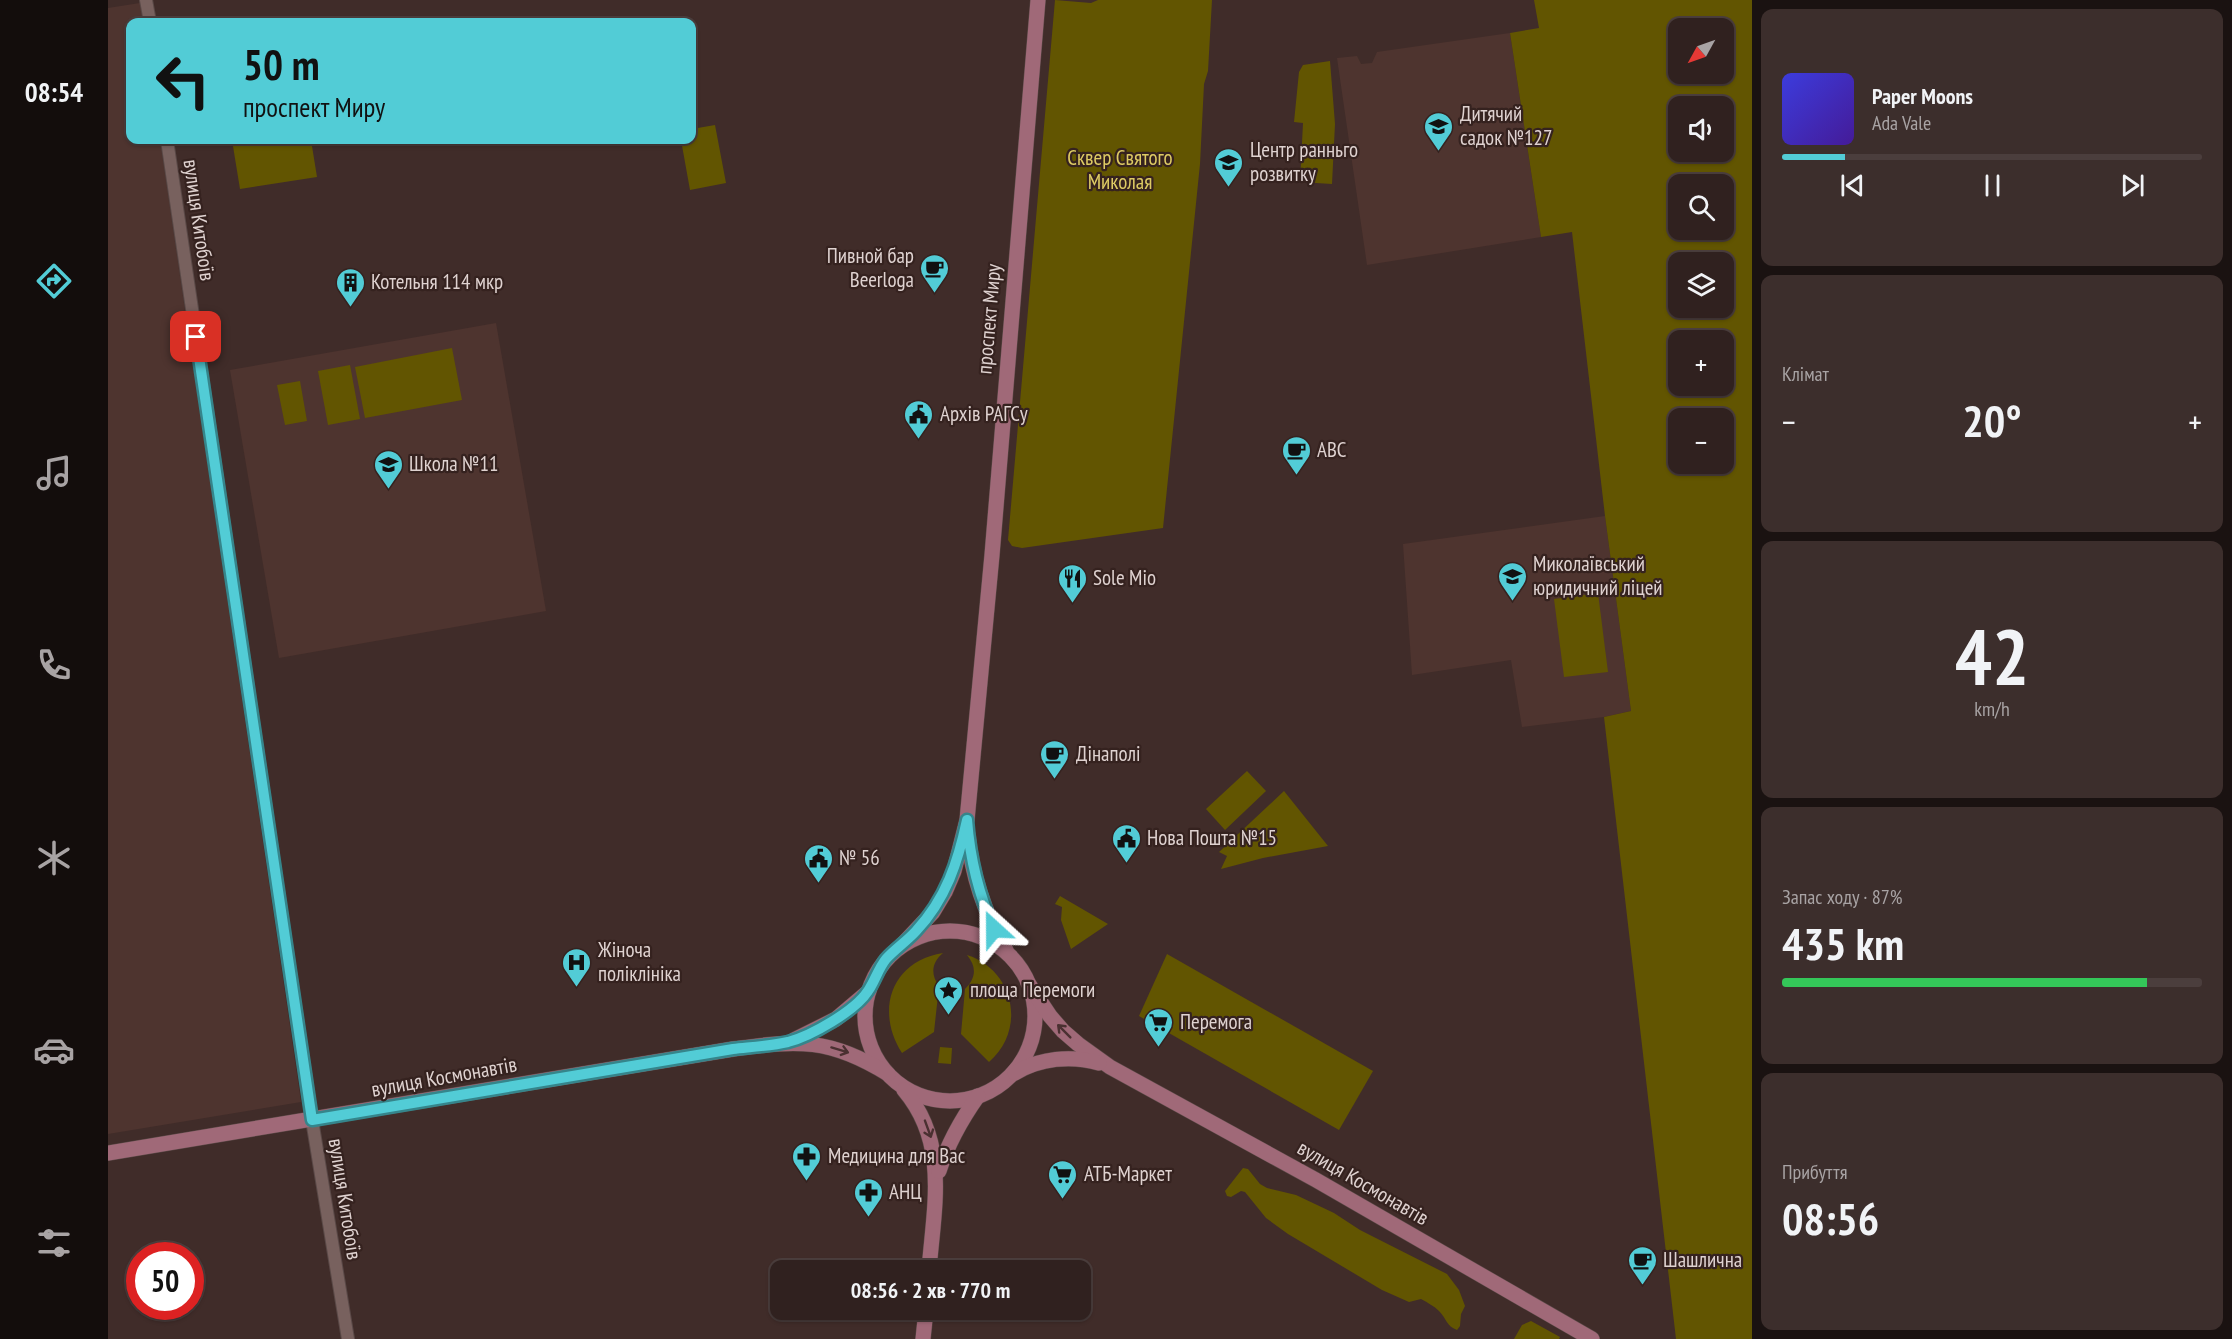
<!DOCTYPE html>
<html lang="uk">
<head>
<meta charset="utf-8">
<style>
  :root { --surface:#30211f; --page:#3c2e2c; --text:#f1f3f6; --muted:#a8a3a4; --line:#4b3e3d; --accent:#52ccd6 }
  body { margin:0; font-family:"PT Sans Narrow",sans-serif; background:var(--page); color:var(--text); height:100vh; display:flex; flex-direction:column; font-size:22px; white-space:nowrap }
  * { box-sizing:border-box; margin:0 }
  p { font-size:20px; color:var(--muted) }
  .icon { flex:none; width:33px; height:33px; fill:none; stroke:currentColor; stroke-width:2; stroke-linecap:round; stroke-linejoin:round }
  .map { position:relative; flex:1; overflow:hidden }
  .sheet { display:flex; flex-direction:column; gap:9px; padding:9px; background:#1a1211; width:480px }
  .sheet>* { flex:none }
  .top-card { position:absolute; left:18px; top:18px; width:570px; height:126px; border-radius:12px; box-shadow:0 2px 4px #0004,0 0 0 2px var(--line); background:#52ccd6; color:#111; overflow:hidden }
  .needle { width:39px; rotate:230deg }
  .buttons { position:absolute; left:1560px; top:18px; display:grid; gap:12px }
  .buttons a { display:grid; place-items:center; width:66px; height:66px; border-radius:12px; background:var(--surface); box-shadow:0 2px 4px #0004,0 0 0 2px var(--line); font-size:30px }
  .speed { position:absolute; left:18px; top:1242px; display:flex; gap:12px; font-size:30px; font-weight:700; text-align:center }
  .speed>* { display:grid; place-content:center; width:78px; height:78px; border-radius:50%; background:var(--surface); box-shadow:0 2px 4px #0004,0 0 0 2px var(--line); line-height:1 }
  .speed .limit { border:9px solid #d22; background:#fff; color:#111 }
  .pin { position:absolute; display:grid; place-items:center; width:51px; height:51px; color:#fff; margin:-26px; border-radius:12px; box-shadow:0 3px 9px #0006 }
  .me { position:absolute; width:66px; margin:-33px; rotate:336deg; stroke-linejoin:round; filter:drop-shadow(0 0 4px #0008) }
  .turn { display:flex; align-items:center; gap:21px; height:126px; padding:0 18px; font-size:27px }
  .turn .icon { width:78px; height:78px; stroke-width:2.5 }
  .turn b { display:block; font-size:42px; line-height:51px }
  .big { font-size:45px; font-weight:800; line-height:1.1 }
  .sheet .tile { flex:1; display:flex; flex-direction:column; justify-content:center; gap:9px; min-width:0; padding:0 21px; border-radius:12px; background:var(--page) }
  .sheet .dial { align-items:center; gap:0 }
  .dial b { font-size:78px; line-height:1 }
  .song { display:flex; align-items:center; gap:18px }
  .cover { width:72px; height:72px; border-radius:9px; background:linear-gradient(135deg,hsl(240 70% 55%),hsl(260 70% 35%)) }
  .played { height:6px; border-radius:3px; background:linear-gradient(90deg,var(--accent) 15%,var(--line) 15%) }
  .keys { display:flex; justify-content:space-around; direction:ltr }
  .heat { display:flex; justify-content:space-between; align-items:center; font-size:33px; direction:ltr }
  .charge { height:9px; border-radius:4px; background:linear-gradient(90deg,#34c759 87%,var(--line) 0) }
  .trip { position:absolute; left:662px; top:1260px; width:321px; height:60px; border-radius:12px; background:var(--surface); box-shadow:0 2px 4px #0004,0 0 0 2px var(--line); font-weight:800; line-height:60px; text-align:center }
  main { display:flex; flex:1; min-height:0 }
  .dock { display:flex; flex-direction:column; width:108px; justify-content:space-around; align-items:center; background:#130d0c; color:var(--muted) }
  .dock .icon { width:42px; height:42px }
  .dock .current { color:var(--accent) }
  .dock b { font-size:27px; color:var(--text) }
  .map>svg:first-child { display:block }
  .built { fill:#4e342f }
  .green { fill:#625501; fill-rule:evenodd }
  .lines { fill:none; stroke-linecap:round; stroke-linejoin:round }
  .minor-casing { stroke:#5a4947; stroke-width:14 }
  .secondary-casing { stroke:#5a4947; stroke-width:16 }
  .minor { stroke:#78615e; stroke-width:12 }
  .secondary { stroke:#a06978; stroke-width:15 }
  .oneway { stroke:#4a3031 }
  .route-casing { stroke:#35858b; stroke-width:15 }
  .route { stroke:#52ccd6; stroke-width:10 }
  .labels { text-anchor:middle; stroke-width:4.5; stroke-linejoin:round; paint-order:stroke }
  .poi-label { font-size:21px; fill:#dfd2d0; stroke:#35221f; text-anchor:start }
  .park-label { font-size:21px; fill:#decb64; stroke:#35221f }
  .street-label { font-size:21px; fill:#dfd2d0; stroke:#35221f }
</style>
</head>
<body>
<main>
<nav class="dock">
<b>08:54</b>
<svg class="icon current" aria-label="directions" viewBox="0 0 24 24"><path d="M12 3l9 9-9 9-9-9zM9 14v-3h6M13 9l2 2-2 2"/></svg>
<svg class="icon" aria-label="music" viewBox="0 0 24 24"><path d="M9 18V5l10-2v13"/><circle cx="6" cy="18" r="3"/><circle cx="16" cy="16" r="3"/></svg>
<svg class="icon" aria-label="phone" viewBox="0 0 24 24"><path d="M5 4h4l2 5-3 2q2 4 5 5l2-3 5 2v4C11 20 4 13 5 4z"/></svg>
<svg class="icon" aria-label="climate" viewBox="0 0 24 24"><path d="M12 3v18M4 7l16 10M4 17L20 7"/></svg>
<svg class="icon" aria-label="car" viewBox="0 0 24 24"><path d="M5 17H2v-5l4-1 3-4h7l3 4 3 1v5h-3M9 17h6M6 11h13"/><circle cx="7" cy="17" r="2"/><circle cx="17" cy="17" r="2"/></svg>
<svg class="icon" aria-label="filters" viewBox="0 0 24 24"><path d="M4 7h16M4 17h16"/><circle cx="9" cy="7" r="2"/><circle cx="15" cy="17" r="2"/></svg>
</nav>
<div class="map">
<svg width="1644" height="1339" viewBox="0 0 1644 1339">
  <rect width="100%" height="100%" fill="#402c29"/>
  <g class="built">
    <polygon points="32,3 35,22 22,22 22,140 52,140 193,1102 0,1134 0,8"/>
    <polygon points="1402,33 1433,237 1259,265 1229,58 1249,56 1253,64 1264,63 1269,52"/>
    <polygon points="388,323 438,611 171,658 122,370"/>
    <polygon points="1497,516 1523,711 1496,717 1414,727 1403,660 1304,675 1295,544"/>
  </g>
  <g class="green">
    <polygon points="947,0 983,3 990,0 1104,0 1100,71 1096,84 1092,164 1055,528 914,548 904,546 900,540"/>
    <path d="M1426,0H1644V1339H1568L1496,717L1523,711L1497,516L1464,232L1433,237L1402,33L1431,28ZM1570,28H1616V74H1570ZM1570,106H1616V152H1570ZM1570,184H1616V230H1570ZM1570,262H1616V308H1570ZM1570,340H1616V386H1570ZM1570,418H1616V464H1570Z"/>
    <polygon points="1222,61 1227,124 1224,184 1192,182 1195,123 1186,122 1191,72 1195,65"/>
    <polygon points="607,125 618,183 582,190 573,140 584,140 584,129"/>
    <polygon points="124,140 203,140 209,177 132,189"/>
    <polygon points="344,348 354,400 257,418 247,367"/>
    <polygon points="242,365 252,419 220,425 210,371"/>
    <polygon points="192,381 199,421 177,425 169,385"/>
    <polygon points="1490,593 1500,672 1456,677 1446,599"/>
    <polygon points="1139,771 1158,791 1117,830 1098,809"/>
    <polygon points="1176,791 1220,846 1155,858 1113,869 1119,856 1111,852"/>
    <polygon points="952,896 1000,924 963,949 953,920 954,907 947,904"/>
    <path d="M835,953C824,962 822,974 831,986L826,1032L794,1053C767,1011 783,961 835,953Z"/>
    <polygon points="1059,954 1265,1071 1231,1130 1031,1016"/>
    <path d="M859,955C906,970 919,1029 881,1062L853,1034L857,989C868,978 869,967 859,955Z"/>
    <polygon points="832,1047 844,1048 843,1064 830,1063"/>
    <path d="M1135,1168L1140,1169L1152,1184L1159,1188L1188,1195L1226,1213L1252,1230L1339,1274L1351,1290L1357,1306L1353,1314L1352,1326L1349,1330C1338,1326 1339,1319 1331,1311C1326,1306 1320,1303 1313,1299L1301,1302L1274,1290L1180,1234L1158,1218L1137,1192L1133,1191L1123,1197L1119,1196L1117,1191Z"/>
    <polygon points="1423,1321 1452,1337 1451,1339 1406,1339 1414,1325"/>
  </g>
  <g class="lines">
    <defs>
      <g id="minor">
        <polyline points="38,0 42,22"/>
        <polyline points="59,140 204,1120 240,1339"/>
      </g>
      <g id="secondary">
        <path d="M860,835C864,877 877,914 898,950"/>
        <circle cx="842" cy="1016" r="85"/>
        <polyline points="793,946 825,912 837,892 846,871 859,820 884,555 930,0"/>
        <polyline points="920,983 942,1016 955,1031 970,1044 1002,1067 1208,1180 1484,1339"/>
        <polyline points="686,1040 728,1019 761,991"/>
        <path d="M907,1073C932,1058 963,1055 991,1063"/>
        <path d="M796,1090C841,1143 826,1206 821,1270"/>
        <path d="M0,1153L625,1049C691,1040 722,1038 780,1074"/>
        <path d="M831,1171C840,1143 853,1120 870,1096"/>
        <polyline points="815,1339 818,1310"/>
      </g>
    </defs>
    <use href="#minor" class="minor-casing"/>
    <use href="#secondary" class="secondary-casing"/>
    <use href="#minor" class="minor"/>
    <use href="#secondary" class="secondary"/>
  </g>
  <defs><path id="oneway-shaft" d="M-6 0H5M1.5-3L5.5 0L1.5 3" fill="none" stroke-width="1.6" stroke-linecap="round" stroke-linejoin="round" transform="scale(1.5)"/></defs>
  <g class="oneway">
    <use href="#oneway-shaft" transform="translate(956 1031) rotate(-135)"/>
    <use href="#oneway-shaft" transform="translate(732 1050) rotate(17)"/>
    <use href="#oneway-shaft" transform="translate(820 1129) rotate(70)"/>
  </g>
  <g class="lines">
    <defs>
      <path id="route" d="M88,337L204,1120L625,1049C643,1047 662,1046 680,1042C703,1036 747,1011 760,991C767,981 770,969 778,959C787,949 799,941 808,931C838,899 850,862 859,820C862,859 870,893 886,929"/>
    </defs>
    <use href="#route" class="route-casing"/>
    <use href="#route" class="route"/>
  </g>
  <defs>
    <symbol id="school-pin" viewBox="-11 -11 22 30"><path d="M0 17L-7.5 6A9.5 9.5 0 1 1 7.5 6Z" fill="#52ccd6" stroke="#35221f"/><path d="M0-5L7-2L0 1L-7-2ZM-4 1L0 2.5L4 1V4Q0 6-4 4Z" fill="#111"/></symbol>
    <symbol id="cafe-pin" viewBox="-11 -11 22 30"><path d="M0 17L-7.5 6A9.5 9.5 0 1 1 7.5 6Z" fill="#52ccd6" stroke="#35221f"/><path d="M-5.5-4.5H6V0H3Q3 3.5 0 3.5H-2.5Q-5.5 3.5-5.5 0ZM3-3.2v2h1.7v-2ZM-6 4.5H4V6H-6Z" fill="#111"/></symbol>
    <symbol id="building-pin" viewBox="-11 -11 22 30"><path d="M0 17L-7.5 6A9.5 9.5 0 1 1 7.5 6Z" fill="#52ccd6" stroke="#35221f"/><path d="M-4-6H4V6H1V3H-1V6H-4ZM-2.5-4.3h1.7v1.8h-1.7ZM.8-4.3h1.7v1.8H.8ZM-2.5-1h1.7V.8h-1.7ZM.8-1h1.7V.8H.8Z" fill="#111"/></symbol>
    <symbol id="civic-pin" viewBox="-11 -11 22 30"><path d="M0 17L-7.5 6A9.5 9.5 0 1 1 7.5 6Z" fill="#52ccd6" stroke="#35221f"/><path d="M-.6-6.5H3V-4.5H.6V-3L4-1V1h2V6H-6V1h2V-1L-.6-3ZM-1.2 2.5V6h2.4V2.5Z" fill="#111"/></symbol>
    <symbol id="restaurant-pin" viewBox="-11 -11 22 30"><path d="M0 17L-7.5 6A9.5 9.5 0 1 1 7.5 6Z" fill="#52ccd6" stroke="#35221f"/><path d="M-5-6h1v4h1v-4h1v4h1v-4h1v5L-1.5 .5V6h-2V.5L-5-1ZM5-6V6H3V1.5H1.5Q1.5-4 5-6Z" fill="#111"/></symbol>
    <symbol id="hospital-pin" viewBox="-11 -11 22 30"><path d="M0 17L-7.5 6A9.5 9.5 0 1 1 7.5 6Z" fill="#52ccd6" stroke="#35221f"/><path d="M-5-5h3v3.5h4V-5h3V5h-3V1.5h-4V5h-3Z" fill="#111"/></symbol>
    <symbol id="sight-pin" viewBox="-11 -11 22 30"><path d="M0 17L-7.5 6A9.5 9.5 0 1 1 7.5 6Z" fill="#52ccd6" stroke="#35221f"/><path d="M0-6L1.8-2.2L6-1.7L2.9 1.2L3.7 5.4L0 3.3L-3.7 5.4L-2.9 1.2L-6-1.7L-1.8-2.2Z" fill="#111"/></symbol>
    <symbol id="supermarket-pin" viewBox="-11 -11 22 30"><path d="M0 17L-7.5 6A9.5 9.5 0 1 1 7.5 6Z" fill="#52ccd6" stroke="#35221f"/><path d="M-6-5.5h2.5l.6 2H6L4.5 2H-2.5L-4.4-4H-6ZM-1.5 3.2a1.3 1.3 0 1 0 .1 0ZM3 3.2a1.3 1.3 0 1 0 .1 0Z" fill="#111"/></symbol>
    <symbol id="pharmacy-pin" viewBox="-11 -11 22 30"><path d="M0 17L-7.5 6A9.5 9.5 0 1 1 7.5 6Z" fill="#52ccd6" stroke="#35221f"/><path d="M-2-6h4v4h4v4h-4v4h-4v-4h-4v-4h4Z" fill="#111"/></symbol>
  </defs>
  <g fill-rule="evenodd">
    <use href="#school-pin" x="1314" y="110" width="33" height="45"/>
    <use href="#school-pin" x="1104" y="146" width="33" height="45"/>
    <use href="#cafe-pin" x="810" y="252" width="33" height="45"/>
    <use href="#building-pin" x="226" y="266" width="33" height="45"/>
    <use href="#civic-pin" x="794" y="398" width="33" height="45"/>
    <use href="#cafe-pin" x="1172" y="434" width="33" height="45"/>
    <use href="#school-pin" x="264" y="448" width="33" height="45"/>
    <use href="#school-pin" x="1388" y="560" width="33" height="45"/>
    <use href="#restaurant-pin" x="948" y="562" width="33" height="45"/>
    <use href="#cafe-pin" x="930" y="738" width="33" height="45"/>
    <use href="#civic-pin" x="1002" y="822" width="33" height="45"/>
    <use href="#civic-pin" x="694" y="842" width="33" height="45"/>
    <use href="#hospital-pin" x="452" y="946" width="33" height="45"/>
    <use href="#sight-pin" x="824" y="974" width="33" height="45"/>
    <use href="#supermarket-pin" x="1034" y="1006" width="33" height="45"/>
    <use href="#pharmacy-pin" x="682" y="1140" width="33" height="45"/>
    <use href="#supermarket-pin" x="938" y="1158" width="33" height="45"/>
    <use href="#pharmacy-pin" x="744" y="1176" width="33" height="45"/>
    <use href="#cafe-pin" x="1518" y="1244" width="33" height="45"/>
  </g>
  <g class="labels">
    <g class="poi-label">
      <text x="1352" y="121">Дитячий<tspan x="1352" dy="24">садок №127</tspan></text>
      <text x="1142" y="157">Центр ранньго<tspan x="1142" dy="24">розвитку</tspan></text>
      <text x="806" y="263" text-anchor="end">Пивной бар<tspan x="806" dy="24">Beerloga</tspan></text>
      <text x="263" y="289">Котельня 114 мкр</text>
      <text x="832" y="421">Архів РАГСу</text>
      <text x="1209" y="457">ABC</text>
      <text x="301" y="471">Школа №11</text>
      <text x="1425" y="571">Миколаївський<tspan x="1425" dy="24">юридичний ліцей</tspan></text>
      <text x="985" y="585">Sole Mio</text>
      <text x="968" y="761">Дінаполі</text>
      <text x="1039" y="845">Нова Пошта №15</text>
      <text x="731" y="865">№ 56</text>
      <text x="490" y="957">Жіноча<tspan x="490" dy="24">поліклініка</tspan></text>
      <text x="862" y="997">площа Перемоги</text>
      <text x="1072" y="1029">Перемога</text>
      <text x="720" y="1163">Медицина для Вас</text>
      <text x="976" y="1181">АТБ-Маркет</text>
      <text x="781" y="1199">АНЦ</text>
      <text x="1555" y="1267">Шашлична</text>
    </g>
    <g class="park-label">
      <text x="1012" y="165">Сквер Святого<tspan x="1012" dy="24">Миколая</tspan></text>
    </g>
    <g class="street-label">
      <text transform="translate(91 220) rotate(82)" y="7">вулиця Китобоїв</text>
      <text transform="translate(881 319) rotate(-85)" y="7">проспект Миру</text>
      <text transform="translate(336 1077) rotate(-10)" y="7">вулиця Космонавтів</text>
      <text transform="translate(1255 1183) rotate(30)" y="7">вулиця Космонавтів</text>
      <text transform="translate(237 1199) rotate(81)" y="7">вулиця Китобоїв</text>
    </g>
  </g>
</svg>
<div class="buttons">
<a><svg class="needle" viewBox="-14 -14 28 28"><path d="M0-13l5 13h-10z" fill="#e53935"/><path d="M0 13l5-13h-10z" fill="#a8a3a4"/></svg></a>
<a><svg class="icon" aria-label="sound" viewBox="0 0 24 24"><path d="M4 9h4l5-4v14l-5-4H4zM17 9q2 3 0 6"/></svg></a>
<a><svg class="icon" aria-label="search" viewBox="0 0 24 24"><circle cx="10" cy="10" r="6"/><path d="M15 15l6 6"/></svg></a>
<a><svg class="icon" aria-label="layers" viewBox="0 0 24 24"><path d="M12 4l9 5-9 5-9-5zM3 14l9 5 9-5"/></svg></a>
<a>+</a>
<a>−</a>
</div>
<div class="speed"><div class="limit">50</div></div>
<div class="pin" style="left:88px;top:337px;background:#d93025"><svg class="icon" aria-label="arrive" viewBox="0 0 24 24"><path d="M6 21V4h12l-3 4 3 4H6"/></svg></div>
<svg class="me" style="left:886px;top:929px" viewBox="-20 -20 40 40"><path d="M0-17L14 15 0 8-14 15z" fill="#52ccd6" stroke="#fff" stroke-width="4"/></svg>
<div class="trip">08:56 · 2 хв · 770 m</div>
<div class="top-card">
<div class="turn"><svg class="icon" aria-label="left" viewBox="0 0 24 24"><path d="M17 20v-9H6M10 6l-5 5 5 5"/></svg><div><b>50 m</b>проспект Миру</div></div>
</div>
</div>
<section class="sheet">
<div class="tile">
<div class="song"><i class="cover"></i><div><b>Paper Moons</b><p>Ada Vale</p></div></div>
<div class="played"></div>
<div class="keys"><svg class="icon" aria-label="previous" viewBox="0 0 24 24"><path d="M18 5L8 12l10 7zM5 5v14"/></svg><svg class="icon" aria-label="pause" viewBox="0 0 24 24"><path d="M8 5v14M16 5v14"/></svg><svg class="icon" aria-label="next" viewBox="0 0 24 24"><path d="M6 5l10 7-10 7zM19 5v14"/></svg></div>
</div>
<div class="tile"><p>Клімат</p>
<div class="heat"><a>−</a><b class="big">20°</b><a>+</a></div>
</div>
<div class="tile dial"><b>42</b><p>km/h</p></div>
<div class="tile"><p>Запас ходу · 87%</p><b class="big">435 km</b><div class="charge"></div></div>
<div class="tile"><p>Прибуття</p><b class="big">08:56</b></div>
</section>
</main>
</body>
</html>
